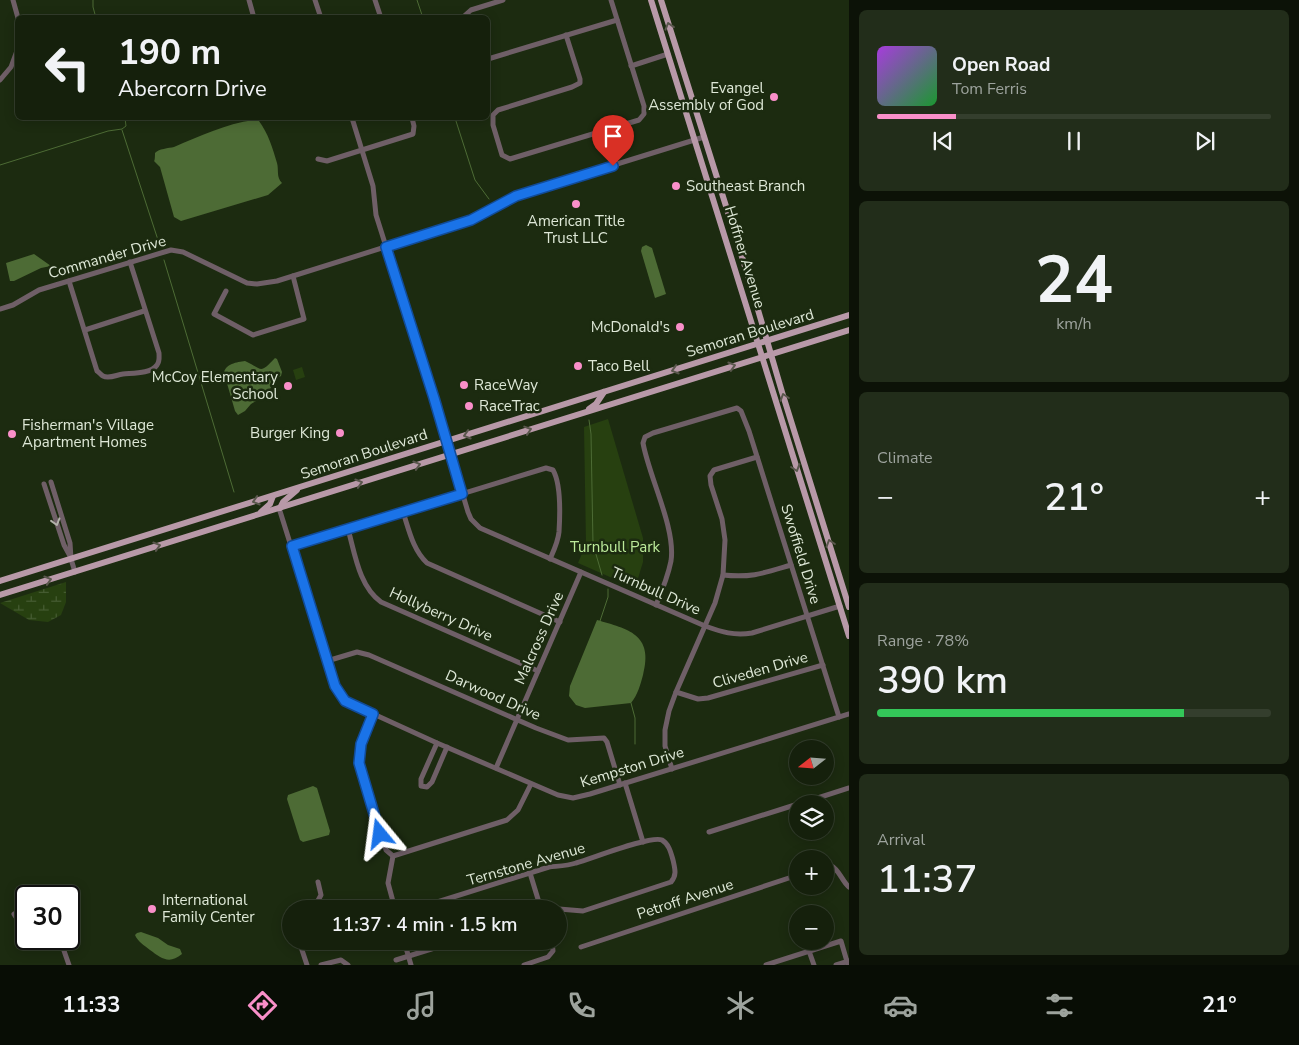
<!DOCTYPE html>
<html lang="en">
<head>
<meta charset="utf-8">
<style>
  :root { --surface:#15200c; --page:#222d1a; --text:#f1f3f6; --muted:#9da39d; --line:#343e2d; --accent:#f98fc9 }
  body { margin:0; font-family:"Nunito Sans",sans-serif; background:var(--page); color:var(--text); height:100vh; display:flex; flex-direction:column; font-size:19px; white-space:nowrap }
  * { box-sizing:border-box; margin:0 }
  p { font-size:16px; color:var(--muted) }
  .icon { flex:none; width:28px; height:28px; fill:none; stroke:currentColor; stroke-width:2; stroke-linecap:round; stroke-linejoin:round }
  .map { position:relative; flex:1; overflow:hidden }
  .sheet { display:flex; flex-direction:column; gap:10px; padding:10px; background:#0c1207; width:450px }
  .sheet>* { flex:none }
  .hud { position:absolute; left:15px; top:15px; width:475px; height:105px; border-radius:8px; box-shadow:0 2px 12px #0003,0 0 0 1px var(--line); background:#15200c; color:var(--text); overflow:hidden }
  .needle { width:32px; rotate:253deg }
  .fabs { position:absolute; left:789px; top:740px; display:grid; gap:10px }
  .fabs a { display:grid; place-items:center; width:45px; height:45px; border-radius:50%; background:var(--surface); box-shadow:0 2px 12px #0003,0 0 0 1px var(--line); font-size:25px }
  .speed { position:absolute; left:15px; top:885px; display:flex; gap:10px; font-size:25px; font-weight:700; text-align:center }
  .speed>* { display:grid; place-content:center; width:65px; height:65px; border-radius:50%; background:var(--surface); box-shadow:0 2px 12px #0003,0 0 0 1px var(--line); line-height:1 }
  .speed .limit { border:2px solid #111; border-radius:8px; background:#fff; color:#111 }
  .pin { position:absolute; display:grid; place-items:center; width:42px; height:42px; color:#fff; margin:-51px -21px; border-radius:50% 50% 50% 0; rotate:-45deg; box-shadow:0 0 5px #0007 }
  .pin .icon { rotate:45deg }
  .me { position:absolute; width:55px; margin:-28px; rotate:344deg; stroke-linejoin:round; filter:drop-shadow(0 0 4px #0008) }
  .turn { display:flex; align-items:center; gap:18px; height:105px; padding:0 20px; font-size:22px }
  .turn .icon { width:65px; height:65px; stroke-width:2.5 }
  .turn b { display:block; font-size:35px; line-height:42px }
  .big { font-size:38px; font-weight:600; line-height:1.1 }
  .sheet .widget { flex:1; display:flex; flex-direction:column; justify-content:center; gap:8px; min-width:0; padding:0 18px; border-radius:8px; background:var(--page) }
  .sheet .dial { align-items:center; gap:0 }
  .dial b { font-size:65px; line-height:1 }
  .song { display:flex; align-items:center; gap:15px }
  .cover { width:60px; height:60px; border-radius:8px; background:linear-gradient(135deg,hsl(280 70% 55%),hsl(130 70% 35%)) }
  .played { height:5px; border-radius:2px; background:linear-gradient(90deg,var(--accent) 20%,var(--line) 20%) }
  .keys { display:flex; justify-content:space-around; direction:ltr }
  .heat { display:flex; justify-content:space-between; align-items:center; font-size:28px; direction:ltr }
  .charge { height:8px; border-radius:4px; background:linear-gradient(90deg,#34c759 78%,var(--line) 0) }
  .trip { position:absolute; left:282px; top:900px; width:285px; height:50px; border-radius:25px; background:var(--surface); box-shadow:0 2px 12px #0003,0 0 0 1px var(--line); font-weight:600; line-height:50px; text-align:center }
  .tab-bar { display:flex; height:80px; justify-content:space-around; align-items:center; background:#080d05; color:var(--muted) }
  .tab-bar .icon { width:35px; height:35px }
  .tab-bar .current { color:var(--accent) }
  .tab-bar b { font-size:22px; color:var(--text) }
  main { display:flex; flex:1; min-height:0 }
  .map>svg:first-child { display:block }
  .wetland { fill:url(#wetland-marsh) }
  .park { fill:#274010 }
  .water { fill:#4d6b35 }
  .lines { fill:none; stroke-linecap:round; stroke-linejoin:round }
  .stream { stroke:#4d6b35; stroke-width:1 }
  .minor { stroke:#6f5f67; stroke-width:5 }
  .major { stroke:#b899a8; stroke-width:6 }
  .oneway { stroke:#5a574d }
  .oneway2 { stroke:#b2b1aa }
  .route-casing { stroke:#114b97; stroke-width:12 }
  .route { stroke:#1a73e8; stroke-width:9 }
  .poi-dot { fill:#f98fc9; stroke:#1c2b10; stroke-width:2 }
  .labels { text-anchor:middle; stroke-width:5; stroke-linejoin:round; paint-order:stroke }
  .poi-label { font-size:15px; fill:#dee8d7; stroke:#1c2b10; text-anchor:start }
  .street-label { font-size:15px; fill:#dee8d7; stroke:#1c2b10 }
  .park-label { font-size:15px; fill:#bcea9a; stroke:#1c2b10 }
</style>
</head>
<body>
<main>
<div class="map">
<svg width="849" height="965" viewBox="0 0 849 965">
  <defs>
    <pattern id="wetland-marsh" width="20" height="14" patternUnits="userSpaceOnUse" patternTransform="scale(1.25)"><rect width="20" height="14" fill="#274010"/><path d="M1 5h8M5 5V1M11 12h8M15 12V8" fill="none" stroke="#465c32"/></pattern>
  </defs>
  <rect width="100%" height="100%" fill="#1c2b10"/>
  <polygon class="wetland" points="66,582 66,602 61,615 48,622 29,620 0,603"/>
  <g class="park">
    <polygon points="302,367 305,377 296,380 293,370"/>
    <polygon points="608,419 643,538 643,562 635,588 578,563 586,544 584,427"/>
  </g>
  <g class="water">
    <path d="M255,118H259V121C268,133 273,149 277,163C279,170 276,177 282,183L268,195L181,221L174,217L160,167L154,161C155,161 155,154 155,153C158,149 169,148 174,147C200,136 225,124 254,120Z"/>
    <polygon points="646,245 652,248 666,294 655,298 641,251 642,247"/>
    <polygon points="34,254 51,266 41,268 14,281 10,281 6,263"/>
    <path d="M275,358L277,359L282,372L281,376L274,380L268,394L251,404L245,411L238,415L235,411L224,373C225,364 237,362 245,361C263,369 259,375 275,358Z"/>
    <path d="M597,620C628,629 654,634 643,675C640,686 638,694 631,703L585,708L576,705L569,696L570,686Z"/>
    <polygon points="313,786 317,788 330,831 329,835 303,842 300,840 287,799 288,795"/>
    <path d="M141,932L158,938L168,945L180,949L182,954C169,965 161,958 150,950C144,945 138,942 135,935L137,933Z"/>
  </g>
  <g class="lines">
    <g class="stream">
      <polyline points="93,0 93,7 96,18"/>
      <polyline points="417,0 423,18"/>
      <polyline points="455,118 475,180 489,199"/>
      <polyline points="122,130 159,243"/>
      <polyline points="0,165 108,131 122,129 126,126 125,118"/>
      <polyline points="164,260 234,492"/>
      <polyline points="589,420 591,434 593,544 602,575"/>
      <polyline points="600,621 608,597 608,589"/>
      <polyline points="631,703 635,718 635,744"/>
    </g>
    <g class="minor">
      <polyline points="13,0 18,18"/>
      <polyline points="249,0 254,18"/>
      <polyline points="315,0 321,18"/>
      <polyline points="375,0 381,18"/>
      <polyline points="462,18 471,10 503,0"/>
      <polyline points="566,35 580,79 580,83 572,87 498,110 493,115 493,125 502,155 510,159 639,120 644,114 644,106 611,0"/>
      <polyline points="488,59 617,20"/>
      <polyline points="631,66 668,54"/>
      <polyline points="0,80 11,67 18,48"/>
      <path d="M352,118L373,186L376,215L434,398L468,512L471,519L480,528L705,626C722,632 734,636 752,633L840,606"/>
      <polyline points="318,159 327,161 413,134 414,126 412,118"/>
      <path d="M69,281L97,371C99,372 101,375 103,376C109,379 116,375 123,374C132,373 151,374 157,365C160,361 159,357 159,353L130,262"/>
      <polyline points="226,291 214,314 253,335 304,319 293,276"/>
      <polyline points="0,309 13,305 39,290 171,250 183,252 247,283 257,284 277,281 471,220 504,202 530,191 704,137"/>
      <polyline points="85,330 144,311"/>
      <polyline points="51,482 70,543 71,559 75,572"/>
      <polyline points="44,484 64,545 70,556"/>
      <polyline points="279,508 335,686 345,701 437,743 558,795 573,798 590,794 849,714"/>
      <path d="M403,512C409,530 413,550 427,563L560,622"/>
      <path d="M348,529C355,554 359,586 381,602L538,671"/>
      <path d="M292,546L546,468L553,470C561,484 560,516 559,532C558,542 554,550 550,559"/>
      <path d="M723,575C752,578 764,573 791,565"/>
      <path d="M656,605C662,591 668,576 671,561C676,528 649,477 643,443L645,437L653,433L737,408L741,411L749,431L839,717"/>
      <polyline points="327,661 357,652 369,655 536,728 568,740 604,738 607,742 620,785"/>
      <polyline points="676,692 698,699 708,698 823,665"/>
      <polyline points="373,715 361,744 359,763 386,850 393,856"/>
      <polyline points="437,743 421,779 421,786 427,787 432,782 447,747"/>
      <polyline points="496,768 581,572"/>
      <polyline points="672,769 665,746 665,730 669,711 676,692 715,603 723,575 725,540 722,519 711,485 710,476 714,470 757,457"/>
      <polyline points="625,783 643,842"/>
      <polyline points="799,804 849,788"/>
      <polyline points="709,832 798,804"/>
      <polyline points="393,856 507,820 518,810 531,784"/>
      <polyline points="393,856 388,883 395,909"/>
      <path d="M825,866L830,865C840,870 841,880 849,887"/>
      <polyline points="530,873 541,909"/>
      <polyline points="308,909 315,906 321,895 318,882"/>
      <path d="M415,909L549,867C558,866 567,866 576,863C591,859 651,835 662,840C669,844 671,853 673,860C675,869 677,875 671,882L583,911L559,909"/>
      <polyline points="14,914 20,923 26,926"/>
      <polyline points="50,939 62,945 69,965"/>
      <polyline points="299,941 307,965"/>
      <polyline points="404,941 411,965"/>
      <polyline points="581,947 798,875"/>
      <polyline points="809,951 814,965"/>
      <polyline points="396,960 457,941"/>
      <polyline points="321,965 341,960 348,965"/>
      <polyline points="524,965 548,957 553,951 552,941"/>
      <polyline points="766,965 841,941 848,965"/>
      <polyline points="836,965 849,961"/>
    </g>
    <g class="major">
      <polyline points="651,0 849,636"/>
      <polyline points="661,0 749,279 782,392 849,607"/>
      <polyline points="589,409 596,404 604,392"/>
      <polyline points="280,508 283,502 297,490"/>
      <polyline points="261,512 270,504 273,496"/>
      <polyline points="0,581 849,315"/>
      <polyline points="0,595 849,330"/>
    </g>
  </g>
  <defs><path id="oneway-chevron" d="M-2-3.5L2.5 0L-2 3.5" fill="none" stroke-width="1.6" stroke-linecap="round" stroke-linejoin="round" transform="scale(1.25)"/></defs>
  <g class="oneway">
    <use href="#oneway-chevron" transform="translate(669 26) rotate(-107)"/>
    <use href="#oneway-chevron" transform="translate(732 366) rotate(-17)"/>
    <use href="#oneway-chevron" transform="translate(675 370) rotate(163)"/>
    <use href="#oneway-chevron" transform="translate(784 397) rotate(-108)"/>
    <use href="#oneway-chevron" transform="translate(528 430) rotate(-18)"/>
    <use href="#oneway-chevron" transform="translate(467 435) rotate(163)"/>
    <use href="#oneway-chevron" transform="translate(417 465) rotate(-17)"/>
    <use href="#oneway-chevron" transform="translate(796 468) rotate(72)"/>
    <use href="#oneway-chevron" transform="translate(359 483) rotate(-17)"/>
    <use href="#oneway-chevron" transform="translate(256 501) rotate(163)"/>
    <use href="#oneway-chevron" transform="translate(830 543) rotate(-108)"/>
    <use href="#oneway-chevron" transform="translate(157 546) rotate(-17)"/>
    <use href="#oneway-chevron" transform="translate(48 580) rotate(-17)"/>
  </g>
  <use class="oneway2" href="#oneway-chevron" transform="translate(56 522) rotate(73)"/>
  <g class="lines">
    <defs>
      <polyline id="route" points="380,834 359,763 361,744 373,714 345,701 335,686 292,546 462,494 434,398 386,247 471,220 516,196 613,166"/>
    </defs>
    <use href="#route" class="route-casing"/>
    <use href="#route" class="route"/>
  </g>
  <g class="poi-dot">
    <circle cx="774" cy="97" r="5"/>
    <circle cx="676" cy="186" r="5"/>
    <circle cx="576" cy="204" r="5"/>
    <circle cx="680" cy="327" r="5"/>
    <circle cx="578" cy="366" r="5"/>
    <circle cx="464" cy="385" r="5"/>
    <circle cx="288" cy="386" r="5"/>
    <circle cx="469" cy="406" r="5"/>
    <circle cx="340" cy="433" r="5"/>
    <circle cx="12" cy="434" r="5"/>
    <circle cx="152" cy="909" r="5"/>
  </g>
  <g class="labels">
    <g class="poi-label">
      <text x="764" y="93" text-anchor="end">Evangel<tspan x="764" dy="17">Assembly of God</tspan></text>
      <text x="686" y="191">Southeast Branch</text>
      <text x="576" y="226" text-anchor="middle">American Title<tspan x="576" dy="17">Trust LLC</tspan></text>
      <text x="670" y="332" text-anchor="end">McDonald's</text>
      <text x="588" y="371">Taco Bell</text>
      <text x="278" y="382" text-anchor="end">McCoy Elementary<tspan x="278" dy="17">School</tspan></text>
      <text x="474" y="390">RaceWay</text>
      <text x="479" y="411">RaceTrac</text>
      <text x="22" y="430">Fisherman's Village<tspan x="22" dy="17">Apartment Homes</tspan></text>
      <text x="330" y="438" text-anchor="end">Burger King</text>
      <text x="162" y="905">International<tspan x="162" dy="17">Family Center</tspan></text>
    </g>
    <g class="street-label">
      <text transform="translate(107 257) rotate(-16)" y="5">Commander Drive</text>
      <text transform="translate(745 257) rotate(73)" y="5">Hoffner Avenue</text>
      <text transform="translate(750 333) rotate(-17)" y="5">Semoran Boulevard</text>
      <text transform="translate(364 454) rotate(-18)" y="5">Semoran Boulevard</text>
      <text transform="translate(801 554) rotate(73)" y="5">Swoffield Drive</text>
      <text transform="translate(656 591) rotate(24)" y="5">Turnbull Drive</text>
      <text transform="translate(441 614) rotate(24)" y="5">Hollyberry Drive</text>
      <text transform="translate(539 638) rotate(-66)" y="5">Malcross Drive</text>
      <text transform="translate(760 670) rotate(-16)" y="5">Cliveden Drive</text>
      <text transform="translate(493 695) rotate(24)" y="5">Darwood Drive</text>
      <text transform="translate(632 767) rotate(-17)" y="5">Kempston Drive</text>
      <text transform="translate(526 864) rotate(-16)" y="5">Ternstone Avenue</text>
      <text transform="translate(685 899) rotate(-18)" y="5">Petroff Avenue</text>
    </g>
    <g class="park-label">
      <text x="615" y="552">Turnbull Park</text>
    </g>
  </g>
</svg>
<div class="fabs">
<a><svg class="needle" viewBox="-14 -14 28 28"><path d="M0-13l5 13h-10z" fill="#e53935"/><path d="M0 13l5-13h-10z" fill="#9da39d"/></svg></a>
<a><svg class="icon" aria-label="layers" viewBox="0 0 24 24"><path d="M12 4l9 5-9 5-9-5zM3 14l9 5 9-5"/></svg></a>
<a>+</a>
<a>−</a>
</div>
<div class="speed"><div class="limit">30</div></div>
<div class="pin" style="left:613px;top:166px;background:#d93025"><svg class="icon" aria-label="arrive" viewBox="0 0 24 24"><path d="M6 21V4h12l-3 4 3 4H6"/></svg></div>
<svg class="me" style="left:380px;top:834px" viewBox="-20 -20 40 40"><path d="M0-17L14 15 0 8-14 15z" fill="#1a73e8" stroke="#fff" stroke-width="4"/></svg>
<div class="trip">11:37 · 4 min · 1.5 km</div>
<div class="hud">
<div class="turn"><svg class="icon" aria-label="left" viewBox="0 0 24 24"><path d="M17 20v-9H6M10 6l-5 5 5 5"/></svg><div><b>190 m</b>Abercorn Drive</div></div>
</div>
</div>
<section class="sheet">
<div class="widget">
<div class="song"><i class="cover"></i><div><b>Open Road</b><p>Tom Ferris</p></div></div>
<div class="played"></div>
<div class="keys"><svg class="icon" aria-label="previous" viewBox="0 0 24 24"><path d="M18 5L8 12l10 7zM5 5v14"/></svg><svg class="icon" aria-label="pause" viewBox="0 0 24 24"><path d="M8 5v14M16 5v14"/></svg><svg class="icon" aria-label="next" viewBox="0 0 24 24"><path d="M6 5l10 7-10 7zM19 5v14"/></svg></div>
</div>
<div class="widget dial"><b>24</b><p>km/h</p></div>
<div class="widget"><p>Climate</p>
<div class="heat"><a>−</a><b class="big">21°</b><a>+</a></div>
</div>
<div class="widget"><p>Range · 78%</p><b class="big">390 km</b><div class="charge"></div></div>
<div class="widget"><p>Arrival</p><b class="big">11:37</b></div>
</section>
</main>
<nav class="tab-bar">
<b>11:33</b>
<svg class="icon current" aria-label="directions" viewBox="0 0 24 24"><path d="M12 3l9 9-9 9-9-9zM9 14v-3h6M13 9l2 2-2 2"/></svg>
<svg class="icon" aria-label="music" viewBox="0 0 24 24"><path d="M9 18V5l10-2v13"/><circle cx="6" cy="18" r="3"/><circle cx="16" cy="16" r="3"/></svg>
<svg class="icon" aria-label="phone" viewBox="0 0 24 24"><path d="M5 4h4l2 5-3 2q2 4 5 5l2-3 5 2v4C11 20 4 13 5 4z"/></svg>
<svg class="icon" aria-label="climate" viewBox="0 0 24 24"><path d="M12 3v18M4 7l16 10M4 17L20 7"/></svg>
<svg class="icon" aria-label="car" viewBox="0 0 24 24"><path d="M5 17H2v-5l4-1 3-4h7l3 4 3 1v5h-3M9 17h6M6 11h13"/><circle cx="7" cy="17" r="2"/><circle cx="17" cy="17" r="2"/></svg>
<svg class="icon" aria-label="filters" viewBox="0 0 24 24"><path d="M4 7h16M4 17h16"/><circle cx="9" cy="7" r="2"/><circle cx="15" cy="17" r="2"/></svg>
<b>21°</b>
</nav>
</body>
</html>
